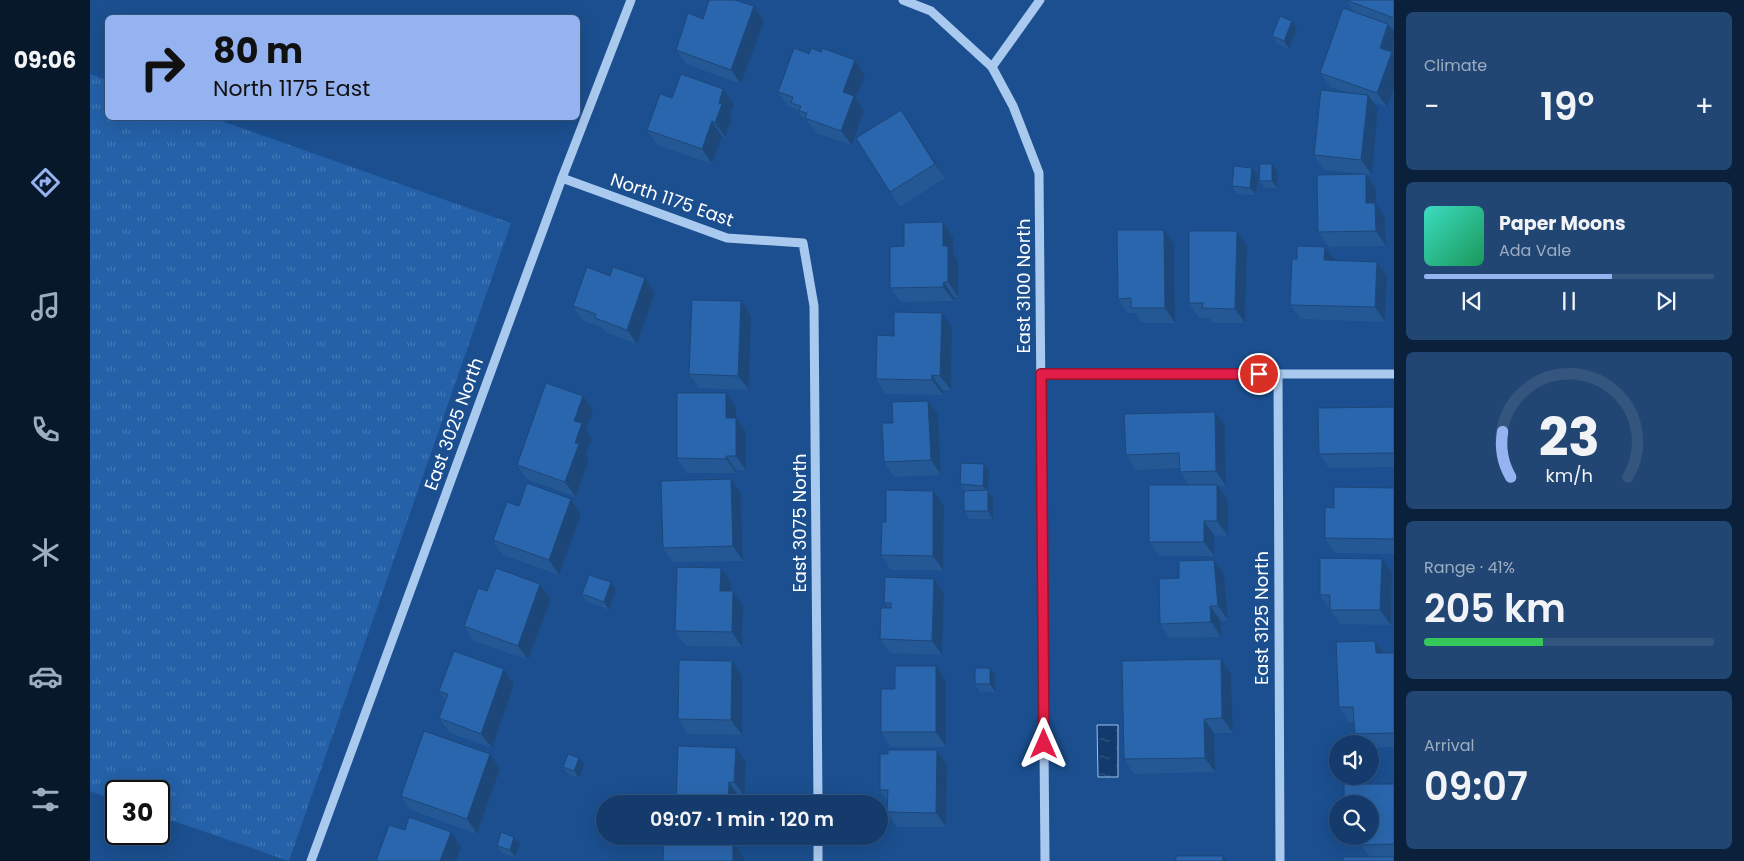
<!DOCTYPE html>
<html lang="en">
<head>
<meta charset="utf-8">
<style>
  :root { --surface:#143b6b; --page:#214673; --text:#f1f3f6; --muted:#9dadc1; --line:#33557e; --accent:#95b2f1 }
  body { margin:0; font-family:Poppins,sans-serif; background:var(--page); color:var(--text); height:100vh; display:flex; flex-direction:column; font-size:19px; white-space:nowrap }
  * { box-sizing:border-box; margin:0 }
  p { font-size:16px; color:var(--muted) }
  .icon { flex:none; width:28px; height:28px; fill:none; stroke:currentColor; stroke-width:2; stroke-linecap:round; stroke-linejoin:round }
  .map { position:relative; flex:1; overflow:hidden }
  .side { display:flex; flex-direction:column; gap:12px; padding:12px; background:#0b203b; width:350px }
  .side>* { flex:none }
  .guide { position:absolute; left:15px; top:15px; width:475px; height:105px; border-radius:8px; box-shadow:0 5px 20px #0002,0 0 0 1px var(--line); background:#95b2f1; color:#111; overflow:hidden }
  .buttons { position:absolute; left:1239px; top:735px; display:grid; gap:10px }
  .buttons a { display:grid; place-items:center; width:50px; height:50px; border-radius:50%; background:var(--surface); box-shadow:0 5px 20px #0002,0 0 0 1px var(--line); font-size:25px }
  .speed { position:absolute; left:15px; top:780px; display:flex; gap:10px; font-size:25px; font-weight:700; text-align:center }
  .speed>* { display:grid; place-content:center; width:65px; height:65px; border-radius:50%; background:var(--surface); box-shadow:0 5px 20px #0002,0 0 0 1px var(--line); line-height:1 }
  .speed .limit { border:2px solid #111; border-radius:8px; background:#fff; color:#111 }
  .pin { position:absolute; display:grid; place-items:center; width:42px; height:42px; color:#fff; margin:-21px; border:2px solid #fff; border-radius:50%; box-shadow:0 1px 5px #0007 }
  .me { position:absolute; width:55px; margin:-28px; rotate:0deg; stroke-linejoin:round; filter:drop-shadow(0 0 4px #0008) }
  .turn { display:flex; align-items:center; gap:18px; height:105px; padding:0 25px; font-size:22px }
  .turn .icon { width:65px; height:65px; stroke-width:2.5 }
  .turn b { display:block; font-size:35px; line-height:42px }
  .big { font-size:38px; font-weight:600; line-height:1.1 }
  .side .widget { flex:1; display:flex; flex-direction:column; justify-content:center; gap:8px; min-width:0; padding:0 18px; border-radius:8px; background:var(--page) }
  .side .dial { align-items:center; gap:0 }
  .dial svg { height:130px; overflow:visible; fill:none; stroke:var(--line); stroke-width:7; stroke-linecap:round; text-anchor:middle }
  .dial text { fill:var(--text); stroke:none }
  .song { display:flex; align-items:center; gap:15px }
  .cover { width:60px; height:60px; border-radius:8px; background:linear-gradient(135deg,hsl(170 70% 55%),hsl(150 70% 35%)) }
  .played { height:5px; border-radius:2px; background:linear-gradient(90deg,var(--accent) 65%,var(--line) 65%) }
  .keys { display:flex; justify-content:space-around; direction:ltr }
  .heat { display:flex; justify-content:space-between; align-items:center; font-size:28px; direction:ltr }
  .charge { height:8px; border-radius:4px; background:linear-gradient(90deg,#34c759 41%,var(--line) 0) }
  .trip { position:absolute; left:506px; top:795px; width:292px; height:50px; border-radius:25px; background:var(--surface); box-shadow:0 5px 20px #0002,0 0 0 1px var(--line); font-weight:600; line-height:50px; text-align:center }
  main { display:flex; flex:1; min-height:0 }
  .tabs { display:flex; flex-direction:column; width:90px; justify-content:space-around; align-items:center; background:#08182b; color:var(--muted) }
  .tabs .icon { width:35px; height:35px }
  .tabs .selected { color:var(--accent) }
  .tabs b { font-size:22px; color:var(--text) }
  .map>svg:first-child { display:block }
  .grass { fill:url(#grass-tufts) }
  .water { fill:url(#water-ripples); stroke:#9cc4f0 }
  .lines { fill:none; stroke-linecap:round; stroke-linejoin:round }
  .minor { stroke:#a9c9ee; stroke-width:9 }
  .wall { fill:#245895 }
  .shaded-wall { fill:#1d4779 }
  .building { fill:#2a66ad; stroke:#1d4779 }
  .route-casing { stroke:#92132f; stroke-width:12 }
  .route { stroke:#e11d48; stroke-width:9 }
  .labels { text-anchor:middle; stroke-width:5; stroke-linejoin:round; paint-order:stroke }
  .street-label { font-size:18px; fill:#fff; stroke:#1b4f8f }
</style>
</head>
<body>
<main>
<nav class="tabs">
<b>09:06</b>
<svg class="icon selected" aria-label="directions" viewBox="0 0 24 24"><path d="M12 3l9 9-9 9-9-9zM9 14v-3h6M13 9l2 2-2 2"/></svg>
<svg class="icon" aria-label="music" viewBox="0 0 24 24"><path d="M9 18V5l10-2v13"/><circle cx="6" cy="18" r="3"/><circle cx="16" cy="16" r="3"/></svg>
<svg class="icon" aria-label="phone" viewBox="0 0 24 24"><path d="M5 4h4l2 5-3 2q2 4 5 5l2-3 5 2v4C11 20 4 13 5 4z"/></svg>
<svg class="icon" aria-label="climate" viewBox="0 0 24 24"><path d="M12 3v18M4 7l16 10M4 17L20 7"/></svg>
<svg class="icon" aria-label="car" viewBox="0 0 24 24"><path d="M5 17H2v-5l4-1 3-4h7l3 4 3 1v5h-3M9 17h6M6 11h13"/><circle cx="7" cy="17" r="2"/><circle cx="17" cy="17" r="2"/></svg>
<svg class="icon" aria-label="filters" viewBox="0 0 24 24"><path d="M4 7h16M4 17h16"/><circle cx="9" cy="7" r="2"/><circle cx="15" cy="17" r="2"/></svg>
</nav>
<div class="map">
<svg width="1304" height="861" viewBox="0 0 1304 861">
  <defs>
    <pattern id="grass-tufts" width="24" height="20" patternUnits="userSpaceOnUse" patternTransform="scale(1.25)"><rect width="24" height="20" fill="#2461a8"/><path d="M3 7l-1-3M5 7V3M7 7l1-3M15 17l-1-3M17 17v-4M19 17l1-3" fill="none" stroke="#4579b5"/></pattern>
    <pattern id="water-ripples" width="26" height="14" patternUnits="userSpaceOnUse" patternTransform="scale(1.25)"><rect width="26" height="14" fill="#123a6d"/><path d="M2 4q2-2 4 0t4 0M15 11q2-2 4 0t4 0" fill="none" stroke="#365883"/></pattern>
  </defs>
  <rect width="100%" height="100%" fill="#1b4f8f"/>
  <polygon class="grass" points="0,74 17,80 18,118 123,118 421,223 199,861 69,816 69,791 26,791 26,801 0,791"/>
  <polygon class="water" points="1007,725 1028,725 1028,777 1008,777"/>
  <g class="lines">
    <g class="minor">
      <polyline points="813,0 841,11 902,67 923,106 949,173 955,861"/>
      <polyline points="902,67 950,0"/>
      <polyline points="472,178 637,238 713,243 724,306 728,804"/>
      <polyline points="951,374 1304,374"/>
      <polyline points="1188,374 1190,861"/>
      <polyline points="728,836 728,861"/>
      <polyline points="221,861 472,178 541,0"/>
    </g>
  </g>
  <g class="wall">
    <polygon points="1256,0 1304,0 1304,29 1300,27 1304,56 1304,88 1297,107 1283,102 1288,109 1282,175 1276,174 1286,188 1286,204 1295,217 1296,246 1239,247 1228,232 1274,174 1235,170 1224,155 1255,92 1241,87 1230,73 1264,12"/>
    <polygon points="664,6 674,21 651,84 596,64 586,50 613,19"/>
    <polygon points="1202,21 1207,28 1199,49 1187,44 1182,36"/>
    <polygon points="731,52 765,60 775,75 766,99 774,110 762,145 726,133 715,118 712,117 706,109 698,107 688,92 719,54"/>
    <polygon points="582,98 644,104 640,115 642,118 635,137 632,136 622,164 567,145 557,130"/>
    <polygon points="811,110 855,178 810,207 800,192"/>
    <polygon points="1188,172 1187,188 1175,188 1169,181"/>
    <polygon points="1168,176 1166,195 1147,194 1142,186"/>
    <polygon points="1074,230 1084,244 1085,323 1052,323 1045,313 1038,313 1028,299"/>
    <polygon points="1147,231 1157,246 1155,323 1123,323 1119,318 1109,318 1099,303"/>
    <polygon points="863,237 863,253 868,261 868,297 864,297 864,301 811,302 800,288 814,246"/>
    <polygon points="1207,259 1287,262 1297,276 1295,322 1211,319 1200,305"/>
    <polygon points="565,293 547,344 515,332 511,327 493,321 483,306"/>
    <polygon points="661,316 659,390 609,388 599,374"/>
    <polygon points="862,327 861,390 852,390 853,395 796,394 786,379 804,336"/>
    <polygon points="1304,407 1304,467 1239,468 1229,454"/>
    <polygon points="646,408 646,418 656,432 656,471 646,470 646,473 597,473 587,458"/>
    <polygon points="503,410 496,430 502,438 496,455 499,459 486,497 437,479 427,465"/>
    <polygon points="848,415 851,475 804,477 794,462 803,423"/>
    <polygon points="1135,426 1136,486 1128,486 1138,500 1138,536 1124,535 1124,556 1069,556 1059,542 1099,485 1090,472 1090,468 1046,470 1036,455"/>
    <polygon points="899,471 898,492 903,498 903,519 879,519 874,511 874,491 870,484"/>
    <polygon points="1304,488 1304,554 1245,553 1235,538 1244,508"/>
    <polygon points="651,494 653,561 583,562 573,548"/>
    <polygon points="481,499 491,514 469,575 413,555 403,540 429,506"/>
    <polygon points="854,506 853,570 801,570 791,555 796,522"/>
    <polygon points="1124,560 1134,574 1138,620 1131,621 1131,637 1080,638 1070,624 1089,578"/>
    <polygon points="1302,573 1301,625 1250,624 1230,595"/>
    <polygon points="641,583 641,591 653,606 652,647 596,646 585,631"/>
    <polygon points="450,584 461,599 438,660 384,641 374,626"/>
    <polygon points="526,590 519,610 497,602 492,594"/>
    <polygon points="854,593 852,655 800,653 790,639 798,608 794,603"/>
    <polygon points="1285,641 1294,653 1304,653 1304,747 1280,748 1280,744 1272,744 1265,734 1264,722 1259,722 1249,707"/>
    <polygon points="900,668 905,675 905,692 890,692 885,684"/>
    <polygon points="414,669 424,684 402,748 360,733 349,718 356,701 349,691"/>
    <polygon points="1141,674 1143,733 1124,733 1125,772 1044,774 1034,759"/>
    <polygon points="652,676 652,735 598,734 588,719"/>
    <polygon points="856,681 856,747 801,747 791,732 805,689"/>
    <polygon points="847,750 857,765 856,827 807,827 797,812 797,801 790,790 798,754"/>
    <polygon points="400,754 410,769 387,834 321,810 311,796"/>
    <polygon points="656,762 655,797 649,797 649,804 586,804"/>
    <polygon points="494,765 489,778 478,774 473,767"/>
    <polygon points="1304,784 1304,861 1280,857 1271,845"/>
    <polygon points="430,844 425,857 412,853 407,846"/>
  </g>
  <g class="shaded-wall">
    <polygon points="664,6 674,21 651,84 641,70"/>
    <polygon points="1202,21 1207,28 1199,49 1194,41"/>
    <polygon points="1298,24 1304,32 1303,55 1304,56 1304,88 1297,107 1287,93 1290,48"/>
    <polygon points="765,60 775,75 766,99 774,110 762,145 751,131 753,92"/>
    <polygon points="633,89 644,104 640,115 642,118 635,137 625,123 629,103"/>
    <polygon points="1278,95 1288,109 1282,175 1271,160"/>
    <polygon points="811,110 821,124 855,178 845,164"/>
    <polygon points="622,121 632,136 622,164 612,149"/>
    <polygon points="1182,164 1188,172 1187,188 1182,181"/>
    <polygon points="1162,168 1168,176 1166,195 1160,188"/>
    <polygon points="1276,174 1286,188 1286,204 1295,217 1296,246 1286,231 1276,203"/>
    <polygon points="853,222 863,237 863,253 868,261 868,297 858,282 853,246"/>
    <polygon points="1074,230 1084,244 1085,323 1075,308"/>
    <polygon points="1147,231 1157,246 1155,323 1145,309"/>
    <polygon points="1235,247 1245,261 1234,260"/>
    <polygon points="1287,262 1297,276 1295,322 1285,307"/>
    <polygon points="555,278 565,293 547,344 537,330"/>
    <polygon points="854,282 864,297 864,301 853,287"/>
    <polygon points="651,301 661,316 659,390 648,376"/>
    <polygon points="852,313 862,327 861,390 850,376"/>
    <polygon points="842,375 852,390 853,395 842,380"/>
    <polygon points="636,393 646,408 646,418 656,432 656,471 646,456 636,418"/>
    <polygon points="493,396 503,410 496,430 502,438 496,455 499,459 486,497 475,482 484,421"/>
    <polygon points="838,401 848,415 851,475 841,460"/>
    <polygon points="1125,412 1135,426 1136,486 1126,471"/>
    <polygon points="636,456 646,470 646,473 636,459"/>
    <polygon points="894,464 899,471 898,492 903,498 903,519 898,511 898,492 893,486"/>
    <polygon points="641,479 651,494 653,561 643,546"/>
    <polygon points="1127,485 1138,500 1138,536 1127,521"/>
    <polygon points="843,491 854,506 853,570 843,556"/>
    <polygon points="481,499 491,514 469,575 459,560"/>
    <polygon points="1114,521 1124,535 1124,556 1114,542"/>
    <polygon points="1292,559 1302,573 1301,625 1290,610"/>
    <polygon points="1124,560 1134,574 1138,620 1128,606"/>
    <polygon points="631,568 641,583 640,605 630,591"/>
    <polygon points="844,579 854,593 852,655 842,641"/>
    <polygon points="521,582 526,590 519,610 514,602"/>
    <polygon points="450,584 461,599 438,660 428,646"/>
    <polygon points="643,591 653,606 652,647 642,632"/>
    <polygon points="1120,606 1131,621 1131,637 1121,622"/>
    <polygon points="1285,641 1295,655 1286,653"/>
    <polygon points="1131,659 1141,674 1143,733 1132,718"/>
    <polygon points="642,661 652,676 652,735 641,720"/>
    <polygon points="846,666 856,681 856,747 846,732"/>
    <polygon points="900,668 905,675 905,692 900,684"/>
    <polygon points="414,669 424,684 402,748 391,734"/>
    <polygon points="1114,719 1124,733 1125,772 1115,758"/>
    <polygon points="646,748 656,762 655,797 644,782"/>
    <polygon points="847,750 857,765 856,827 846,813"/>
    <polygon points="400,754 410,769 387,834 377,819"/>
    <polygon points="489,758 494,765 489,778 484,771"/>
    <polygon points="639,782 649,797 649,804 638,804"/>
    <polygon points="361,832 371,847 366,861 350,861"/>
    <polygon points="638,836 639,836 648,849 648,850 654,858 654,861 643,861 638,843"/>
    <polygon points="424,837 430,844 425,857 420,850"/>
    <polygon points="1133,856 1137,861 1133,861"/>
  </g>
  <g class="building">
    <polygon points="619,0 645,0 664,6 641,70 586,50 598,13 613,19"/>
    <polygon points="1256,0 1304,0 1304,18"/>
    <polygon points="1253,8 1298,24 1290,48 1302,52 1287,93 1230,73"/>
    <polygon points="1190,16 1202,21 1194,41 1182,36"/>
    <polygon points="704,48 719,54 721,48 731,52 732,48 765,60 753,92 764,96 751,131 715,118 717,113 709,111 711,106 701,103 703,97 688,92"/>
    <polygon points="591,74 633,89 629,103 632,104 625,123 622,121 612,149 557,130 570,94 582,98"/>
    <polygon points="1231,90 1278,95 1271,160 1224,155"/>
    <polygon points="811,110 845,164 800,192 766,138"/>
    <polygon points="1170,164 1182,164 1182,181 1169,181"/>
    <polygon points="1144,166 1162,168 1160,188 1142,186"/>
    <polygon points="1276,174 1276,203 1285,203 1286,231 1228,232 1227,175"/>
    <polygon points="853,222 853,246 858,246 858,282 854,282 853,287 800,288 800,247 814,246 814,223"/>
    <polygon points="1027,230 1074,230 1075,308 1041,308 1041,298 1028,299"/>
    <polygon points="1099,231 1147,231 1145,309 1112,308 1113,303 1099,303"/>
    <polygon points="1207,246 1235,247 1234,260 1287,262 1285,307 1200,305 1202,259 1207,259"/>
    <polygon points="497,267 520,276 523,267 555,278 537,330 505,318 506,314 483,306"/>
    <polygon points="602,300 651,301 648,376 599,374"/>
    <polygon points="804,312 852,313 850,376 842,375 842,380 786,379 787,335 804,336"/>
    <polygon points="456,383 493,396 484,421 492,423 485,443 489,444 475,482 427,465"/>
    <polygon points="587,393 636,393 636,418 646,418 646,456 636,456 636,459 587,458"/>
    <polygon points="838,401 841,460 794,462 792,423 803,423 802,402"/>
    <polygon points="1304,407 1304,453 1229,454 1228,408"/>
    <polygon points="1125,412 1126,471 1090,472 1089,453 1036,455 1034,414"/>
    <polygon points="871,463 894,464 893,486 870,484"/>
    <polygon points="641,479 643,546 573,548 571,481"/>
    <polygon points="437,483 481,499 459,560 403,540 417,502 429,506"/>
    <polygon points="1059,485 1127,485 1127,521 1114,521 1114,542 1059,542"/>
    <polygon points="1244,487 1304,488 1304,539 1235,538 1235,507 1244,508"/>
    <polygon points="796,490 843,491 843,556 791,555 792,522 796,522"/>
    <polygon points="898,490 898,511 874,511 874,491"/>
    <polygon points="1230,558 1292,559 1290,610 1240,610 1240,595 1230,595"/>
    <polygon points="1124,560 1128,606 1120,606 1121,622 1070,624 1069,579 1089,578 1089,561"/>
    <polygon points="587,567 631,568 630,591 643,591 642,632 585,631"/>
    <polygon points="406,568 450,584 428,646 374,626 388,588 397,591"/>
    <polygon points="499,575 521,582 514,602 492,594"/>
    <polygon points="795,577 844,579 842,641 790,639 791,608 801,608 801,603 794,603"/>
    <polygon points="1285,641 1286,653 1304,653 1304,733 1265,734 1263,707 1249,707 1246,642"/>
    <polygon points="364,651 414,669 391,734 349,718 358,694 349,691"/>
    <polygon points="1131,659 1132,718 1114,719 1115,758 1034,759 1032,661"/>
    <polygon points="589,660 642,661 641,720 588,719"/>
    <polygon points="805,666 846,666 846,732 791,732 791,689 805,689"/>
    <rect x="885" y="668" width="15" height="16"/>
    <polygon points="334,731 400,754 377,819 311,796"/>
    <polygon points="588,746 646,748 644,782 639,782 638,804 586,804"/>
    <polygon points="798,750 847,750 846,813 797,812 798,790 790,790 790,754 798,754"/>
    <polygon points="478,754 489,758 484,771 473,767"/>
    <polygon points="1254,784 1304,784 1304,844 1271,845 1271,836 1280,836 1280,804 1254,804"/>
    <polygon points="319,817 361,832 350,861 286,861 299,825 315,830"/>
    <polygon points="411,832 424,837 420,850 407,846"/>
    <polygon points="574,836 638,836 638,843 643,844 643,861 573,861"/>
    <rect x="1086" y="856" width="47" height="5"/>
    <rect x="1253" y="857" width="51" height="4"/>
  </g>
  <g class="lines">
    <defs>
      <polyline id="route" points="954,744 951,374 1169,374"/>
    </defs>
    <use href="#route" class="route-casing"/>
    <use href="#route" class="route"/>
  </g>
  <g class="labels">
    <g class="street-label">
      <text transform="translate(582 200) rotate(19)" y="6">North 1175 East</text>
      <text transform="translate(934 286) rotate(-90)" y="6">East 3100 North</text>
      <text transform="translate(364 424) rotate(-70)" y="6">East 3025 North</text>
      <text transform="translate(710 523) rotate(-90)" y="6">East 3075 North</text>
      <text transform="translate(1172 618) rotate(-90)" y="6">East 3125 North</text>
    </g>
  </g>
</svg>
<div class="buttons">
<a><svg class="icon" aria-label="sound" viewBox="0 0 24 24"><path d="M4 9h4l5-4v14l-5-4H4zM17 9q2 3 0 6"/></svg></a>
<a><svg class="icon" aria-label="search" viewBox="0 0 24 24"><circle cx="10" cy="10" r="6"/><path d="M15 15l6 6"/></svg></a>
</div>
<div class="speed"><div class="limit">30</div></div>
<div class="pin" style="left:1169px;top:374px;background:#d93025"><svg class="icon" aria-label="arrive" viewBox="0 0 24 24"><path d="M6 21V4h12l-3 4 3 4H6"/></svg></div>
<svg class="me" style="left:954px;top:744px" viewBox="-20 -20 40 40"><path d="M0-17L14 15 0 8-14 15z" fill="#e11d48" stroke="#fff" stroke-width="4"/></svg>
<div class="trip">09:07 · 1 min · 120 m</div>
<div class="guide">
<div class="turn"><svg class="icon" aria-label="right" viewBox="0 0 24 24"><path d="M7 20v-9h11M14 6l5 5-5 5"/></svg><div><b>80 m</b>North 1175 East</div></div>
</div>
</div>
<section class="side">
<div class="widget"><p>Climate</p>
<div class="heat"><a>−</a><b class="big">19°</b><a>+</a></div>
</div>
<div class="widget">
<div class="song"><i class="cover"></i><div><b>Paper Moons</b><p>Ada Vale</p></div></div>
<div class="played"></div>
<div class="keys"><svg class="icon" aria-label="previous" viewBox="0 0 24 24"><path d="M18 5L8 12l10 7zM5 5v14"/></svg><svg class="icon" aria-label="pause" viewBox="0 0 24 24"><path d="M8 5v14M16 5v14"/></svg><svg class="icon" aria-label="next" viewBox="0 0 24 24"><path d="M6 5l10 7-10 7zM19 5v14"/></svg></div>
</div>
<div class="widget dial"><svg viewBox="0 0 100 80">
<path d="M14 69A42 42 0 1 1 86 69"/>
<path d="M14 69A42 42 0 0 1 9 41" stroke="#95b2f1"/>
<text x="50" y="56" font-size="32" font-weight="700">23</text>
<text x="50" y="72" font-size="11">km/h</text>
</svg></div>
<div class="widget"><p>Range · 41%</p><b class="big">205 km</b><div class="charge"></div></div>
<div class="widget"><p>Arrival</p><b class="big">09:07</b></div>
</section>
</main>
</body>
</html>
